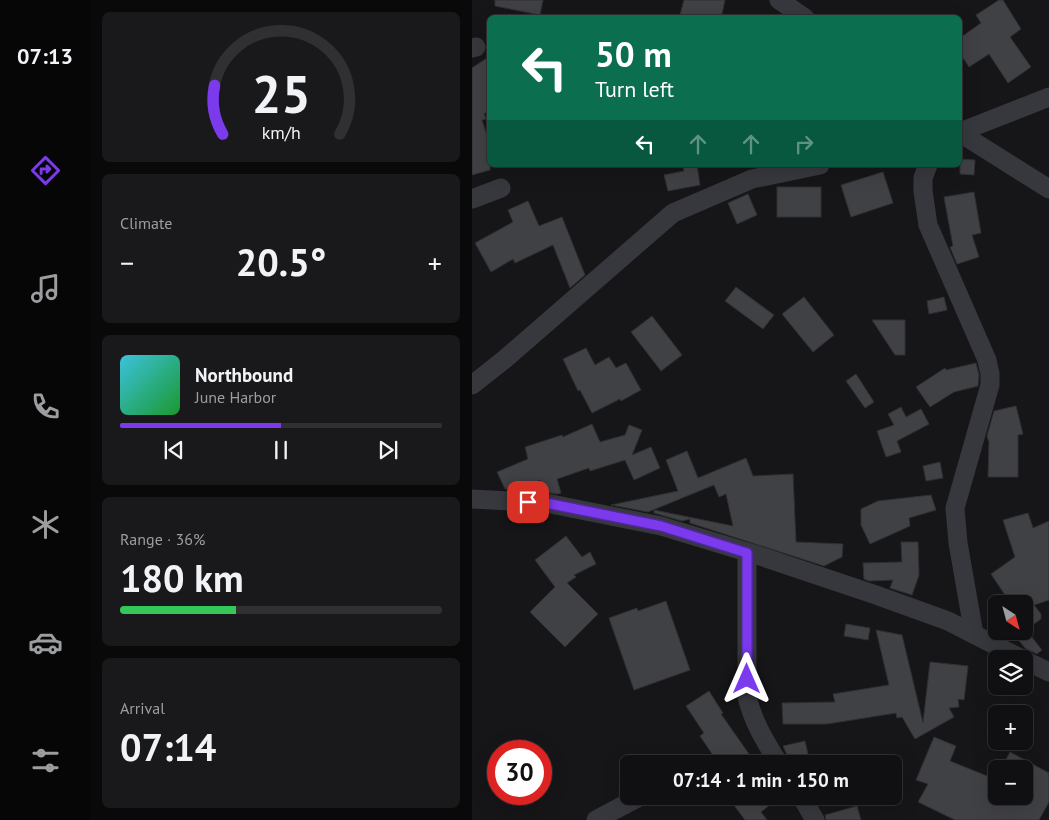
<!DOCTYPE html>
<html lang="en">
<head>
<meta charset="utf-8">
<style>
  :root { --surface:#101012; --page:#19191b; --text:#f1f3f6; --muted:#9c9d9f; --line:#303032; --accent:#7c3aed }
  body { margin:0; font-family:"PT Sans",sans-serif; background:var(--page); color:var(--text); height:100vh; display:flex; flex-direction:column; font-size:19px; white-space:nowrap }
  * { box-sizing:border-box; margin:0 }
  p { font-size:16px; color:var(--muted) }
  .icon { flex:none; width:28px; height:28px; fill:none; stroke:currentColor; stroke-width:2; stroke-linecap:round; stroke-linejoin:round }
  .map { position:relative; flex:1; overflow:hidden }
  .details { display:flex; flex-direction:column; gap:12px; padding:12px; background:#09090a; width:382px }
  .details>* { flex:none }
  .banner { position:absolute; left:15px; top:15px; width:475px; height:152px; border-radius:8px; box-shadow:0 5px 20px #0002,0 0 0 1px var(--line); background:#0b6e4f; color:#fff; overflow:hidden }
  .needle { width:32px; rotate:144deg }
  .controls { position:absolute; left:516px; top:595px; display:grid; gap:10px }
  .controls a { display:grid; place-items:center; width:45px; height:45px; border-radius:8px; background:var(--surface); box-shadow:0 5px 20px #0002,0 0 0 1px var(--line); font-size:25px }
  .speed { position:absolute; left:15px; top:740px; display:flex; gap:10px; font-size:25px; font-weight:700; text-align:center }
  .speed>* { display:grid; place-content:center; width:65px; height:65px; border-radius:50%; background:var(--surface); box-shadow:0 5px 20px #0002,0 0 0 1px var(--line); line-height:1 }
  .speed .limit { border:8px solid #d22; background:#fff; color:#111 }
  .pin { position:absolute; display:grid; place-items:center; width:42px; height:42px; color:#fff; margin:-21px; border-radius:10px; box-shadow:0 2px 8px #0006 }
  .me { position:absolute; width:55px; margin:-28px; rotate:0deg; stroke-linejoin:round; filter:drop-shadow(0 0 4px #0008) }
  .turn { display:flex; align-items:center; gap:18px; height:105px; padding:0 25px; font-size:22px }
  .turn .icon { width:65px; height:65px; stroke-width:2.5 }
  .turn b { display:block; font-size:35px; line-height:42px }
  .lanes { display:flex; align-items:center; height:48px; padding:0 25px; background:#0003; justify-content:center; gap:25px; direction:ltr }
  .lanes .off { opacity:.35 }
  .big { font-size:38px; font-weight:700; line-height:1.1 }
  .details .tile { flex:1; display:flex; flex-direction:column; justify-content:center; gap:8px; min-width:0; padding:0 18px; border-radius:8px; background:var(--page) }
  .details .dial { align-items:center; gap:0 }
  .dial svg { height:130px; overflow:visible; fill:none; stroke:var(--line); stroke-width:7; stroke-linecap:round; text-anchor:middle }
  .dial text { fill:var(--text); stroke:none }
  .song { display:flex; align-items:center; gap:15px }
  .cover { width:60px; height:60px; border-radius:8px; background:linear-gradient(135deg,hsl(190 70% 55%),hsl(130 70% 35%)) }
  .played { height:5px; border-radius:2px; background:linear-gradient(90deg,var(--accent) 50%,var(--line) 50%) }
  .keys { display:flex; justify-content:space-around; direction:ltr }
  .heat { display:flex; justify-content:space-between; align-items:center; font-size:28px; direction:ltr }
  .charge { height:8px; border-radius:4px; background:linear-gradient(90deg,#34c759 36%,var(--line) 0) }
  .trip { position:absolute; left:148px; top:755px; width:282px; height:50px; border-radius:8px; background:var(--surface); box-shadow:0 5px 20px #0002,0 0 0 1px var(--line); font-weight:700; line-height:50px; text-align:center }
  main { display:flex; flex:1; min-height:0 }
  .tab-bar { display:flex; flex-direction:column; width:90px; justify-content:space-around; align-items:center; background:#060607; color:var(--muted) }
  .tab-bar .icon { width:35px; height:35px }
  .tab-bar .current { color:var(--accent) }
  .tab-bar b { font-size:22px; color:var(--text) }
  .map>svg:first-child { display:block }
  .building { fill:#404145; stroke:#303034 }
  .lines { fill:none; stroke-linecap:round; stroke-linejoin:round }
  .minor { stroke:#37383d; stroke-width:19 }
  .route-casing { stroke:#51269a; stroke-width:12 }
  .route { stroke:#7c3aed; stroke-width:9 }
</style>
</head>
<body>
<main>
<nav class="tab-bar">
<b>07:13</b>
<svg class="icon current" aria-label="directions" viewBox="0 0 24 24"><path d="M12 3l9 9-9 9-9-9zM9 14v-3h6M13 9l2 2-2 2"/></svg>
<svg class="icon" aria-label="music" viewBox="0 0 24 24"><path d="M9 18V5l10-2v13"/><circle cx="6" cy="18" r="3"/><circle cx="16" cy="16" r="3"/></svg>
<svg class="icon" aria-label="phone" viewBox="0 0 24 24"><path d="M5 4h4l2 5-3 2q2 4 5 5l2-3 5 2v4C11 20 4 13 5 4z"/></svg>
<svg class="icon" aria-label="climate" viewBox="0 0 24 24"><path d="M12 3v18M4 7l16 10M4 17L20 7"/></svg>
<svg class="icon" aria-label="car" viewBox="0 0 24 24"><path d="M5 17H2v-5l4-1 3-4h7l3 4 3 1v5h-3M9 17h6M6 11h13"/><circle cx="7" cy="17" r="2"/><circle cx="17" cy="17" r="2"/></svg>
<svg class="icon" aria-label="filters" viewBox="0 0 24 24"><path d="M4 7h16M4 17h16"/><circle cx="9" cy="7" r="2"/><circle cx="15" cy="17" r="2"/></svg>
</nav>
<section class="details">
<div class="tile dial"><svg viewBox="0 0 100 80">
<path d="M14 69A42 42 0 1 1 86 69"/>
<path d="M14 69A42 42 0 0 1 9 39" stroke="#7c3aed"/>
<text x="50" y="56" font-size="32" font-weight="700">25</text>
<text x="50" y="72" font-size="11">km/h</text>
</svg></div>
<div class="tile"><p>Climate</p>
<div class="heat"><a>−</a><b class="big">20.5°</b><a>+</a></div>
</div>
<div class="tile">
<div class="song"><i class="cover"></i><div><b>Northbound</b><p>June Harbor</p></div></div>
<div class="played"></div>
<div class="keys"><svg class="icon" aria-label="previous" viewBox="0 0 24 24"><path d="M18 5L8 12l10 7zM5 5v14"/></svg><svg class="icon" aria-label="pause" viewBox="0 0 24 24"><path d="M8 5v14M16 5v14"/></svg><svg class="icon" aria-label="next" viewBox="0 0 24 24"><path d="M6 5l10 7-10 7zM19 5v14"/></svg></div>
</div>
<div class="tile"><p>Range · 36%</p><b class="big">180 km</b><div class="charge"></div></div>
<div class="tile"><p>Arrival</p><b class="big">07:14</b></div>
</section>
<div class="map">
<svg width="577" height="820" viewBox="0 0 577 820">
  <rect width="100%" height="100%" fill="#161618"/>
  <g class="building">
    <polygon points="23,0 71,0 68,15 23,6"/>
    <polygon points="212,0 253,0 249,18 218,18 208,15"/>
    <polygon points="527,0 531,0 549,29 538,37 559,67 536,83 517,54 497,67 488,53 488,38 509,23 504,15"/>
    <polygon points="18,56 18,109 12,114 14,119 10,120 18,145 18,170 0,175 0,68"/>
    <polygon points="488,159 503,160 502,175 488,174"/>
    <polygon points="211,165 225,165 228,185 196,191 192,175 212,171"/>
    <polygon points="411,172 421,203 379,217 369,185"/>
    <rect x="305" y="187" width="44" height="30"/>
    <polygon points="502,192 509,233 500,235 507,257 485,264 478,247 481,246 472,197"/>
    <polygon points="276,194 285,215 265,224 256,203"/>
    <polygon points="56,201 67,226 90,217 113,275 98,288 81,245 43,263 41,259 19,272 3,243 41,222 36,210"/>
    <polygon points="264,287 302,315 291,329 253,301"/>
    <polygon points="332,297 362,335 341,352 310,314"/>
    <polygon points="472,297 475,310 457,314 455,301"/>
    <polygon points="180,316 210,355 189,371 159,332"/>
    <polygon points="400,320 433,320 433,355 423,355"/>
    <polygon points="114,348 123,365 137,357 144,368 154,363 169,390 149,401 148,399 120,413 108,390 106,391 91,359"/>
    <polygon points="504,363 507,375 506,386 482,392 458,407 444,387 473,368 474,370"/>
    <polygon points="384,374 402,402 393,408 374,381"/>
    <polygon points="544,406 551,434 546,435 546,477 516,477 517,442 515,436 522,411"/>
    <polygon points="429,407 434,417 449,409 457,424 425,441 429,452 414,457 405,431 422,425 416,414"/>
    <polygon points="120,424 128,442 153,435 157,425 170,430 160,455 179,447 188,468 162,480 153,460 118,471 117,468 85,479 89,493 85,494 71,492 68,480 43,490 33,489 25,472 56,459 53,447 90,435 91,437"/>
    <polygon points="215,451 226,478 274,458 281,476 321,474 324,542 371,544 370,557 352,566 218,523 218,519 210,521 182,513 182,510 261,526 254,494 247,497 242,485 176,512 139,505 206,491 194,460"/>
    <polygon points="468,462 471,478 454,481 451,466"/>
    <polygon points="459,495 464,510 437,518 438,526 398,544 389,525 389,509 406,501"/>
    <polygon points="556,513 561,528 577,521 577,600 562,605 569,614 569,619 552,631 552,604 539,604 519,574 543,557 531,520"/>
    <polygon points="94,536 110,557 118,552 124,564 102,575 104,577 95,583 126,614 93,647 58,612 83,587 63,560"/>
    <polygon points="429,542 446,542 447,575 440,595 418,588 421,580 397,581 392,579 391,563 430,562"/>
    <polygon points="194,601 218,670 162,690 137,618 165,608 166,611"/>
    <polygon points="374,624 398,628 396,640 372,636"/>
    <polygon points="404,630 430,635 451,723 458,662 496,666 492,700 486,699 487,707 477,708 482,717 443,739 430,717 425,718 424,713 355,724 311,724 310,703 363,702 361,694 417,685"/>
    <polygon points="539,631 555,631 570,650 565,654 553,648"/>
    <polygon points="237,691 251,713 249,714 284,764 247,764 228,736 232,733 214,706"/>
    <polygon points="462,737 484,746 478,761 525,780 525,796 552,796 552,769 529,769 538,752 577,773 577,802 567,820 483,820 446,802 456,784 444,780"/>
    <polygon points="333,741 336,754 317,759 311,746"/>
    <polygon points="255,796 275,796 279,801 285,796 309,796 289,812 295,820 273,820"/>
    <polygon points="385,806 389,820 354,820 353,815"/>
  </g>
  <g class="lines">
    <g class="minor">
      <polyline points="307,0 333,18"/>
      <polyline points="0,48 4,47"/>
      <polyline points="488,132 577,97"/>
      <polyline points="488,133 577,189"/>
      <polyline points="456,165 451,178 451,191 456,225 515,360 518,374 518,385 483,508 486,543 502,634"/>
      <polyline points="0,199 29,188"/>
      <polyline points="0,385 33,359 201,213 280,179 348,165"/>
      <polyline points="0,499 74,503 189,526 291,557 404,595 476,621 550,659"/>
      <path d="M275,553V697C282,724 293,741 307,764"/>
      <polyline points="552,660 577,672"/>
      <polyline points="329,796 343,820"/>
      <polyline points="124,820 169,796"/>
    </g>
  </g>
  <g class="lines">
    <defs>
      <polyline id="route" points="56,502 74,503 189,526 275,553 275,679"/>
    </defs>
    <use href="#route" class="route-casing"/>
    <use href="#route" class="route"/>
  </g>
</svg>
<div class="controls">
<a><svg class="needle" viewBox="-14 -14 28 28"><path d="M0-13l5 13h-10z" fill="#e53935"/><path d="M0 13l5-13h-10z" fill="#9c9d9f"/></svg></a>
<a><svg class="icon" aria-label="layers" viewBox="0 0 24 24"><path d="M12 4l9 5-9 5-9-5zM3 14l9 5 9-5"/></svg></a>
<a>+</a>
<a>−</a>
</div>
<div class="speed"><div class="limit">30</div></div>
<div class="pin" style="left:56px;top:502px;background:#d93025"><svg class="icon" aria-label="arrive" viewBox="0 0 24 24"><path d="M6 21V4h12l-3 4 3 4H6"/></svg></div>
<svg class="me" style="left:275px;top:679px" viewBox="-20 -20 40 40"><path d="M0-17L14 15 0 8-14 15z" fill="#7c3aed" stroke="#fff" stroke-width="4"/></svg>
<div class="trip">07:14 · 1 min · 150 m</div>
<div class="banner">
<div class="turn"><svg class="icon" aria-label="left" viewBox="0 0 24 24"><path d="M17 20v-9H6M10 6l-5 5 5 5"/></svg><div><b>50 m</b>Turn left</div></div>
<div class="lanes"><svg class="icon" aria-label="left" viewBox="0 0 24 24"><path d="M17 20v-9H6M10 6l-5 5 5 5"/></svg><svg class="icon off" aria-label="ahead" viewBox="0 0 24 24"><path d="M12 20V5M6 11l6-6 6 6"/></svg><svg class="icon off" aria-label="ahead" viewBox="0 0 24 24"><path d="M12 20V5M6 11l6-6 6 6"/></svg><svg class="icon off" aria-label="right" viewBox="0 0 24 24"><path d="M7 20v-9h11M14 6l5 5-5 5"/></svg></div>
</div>
</div>
</main>
</body>
</html>
